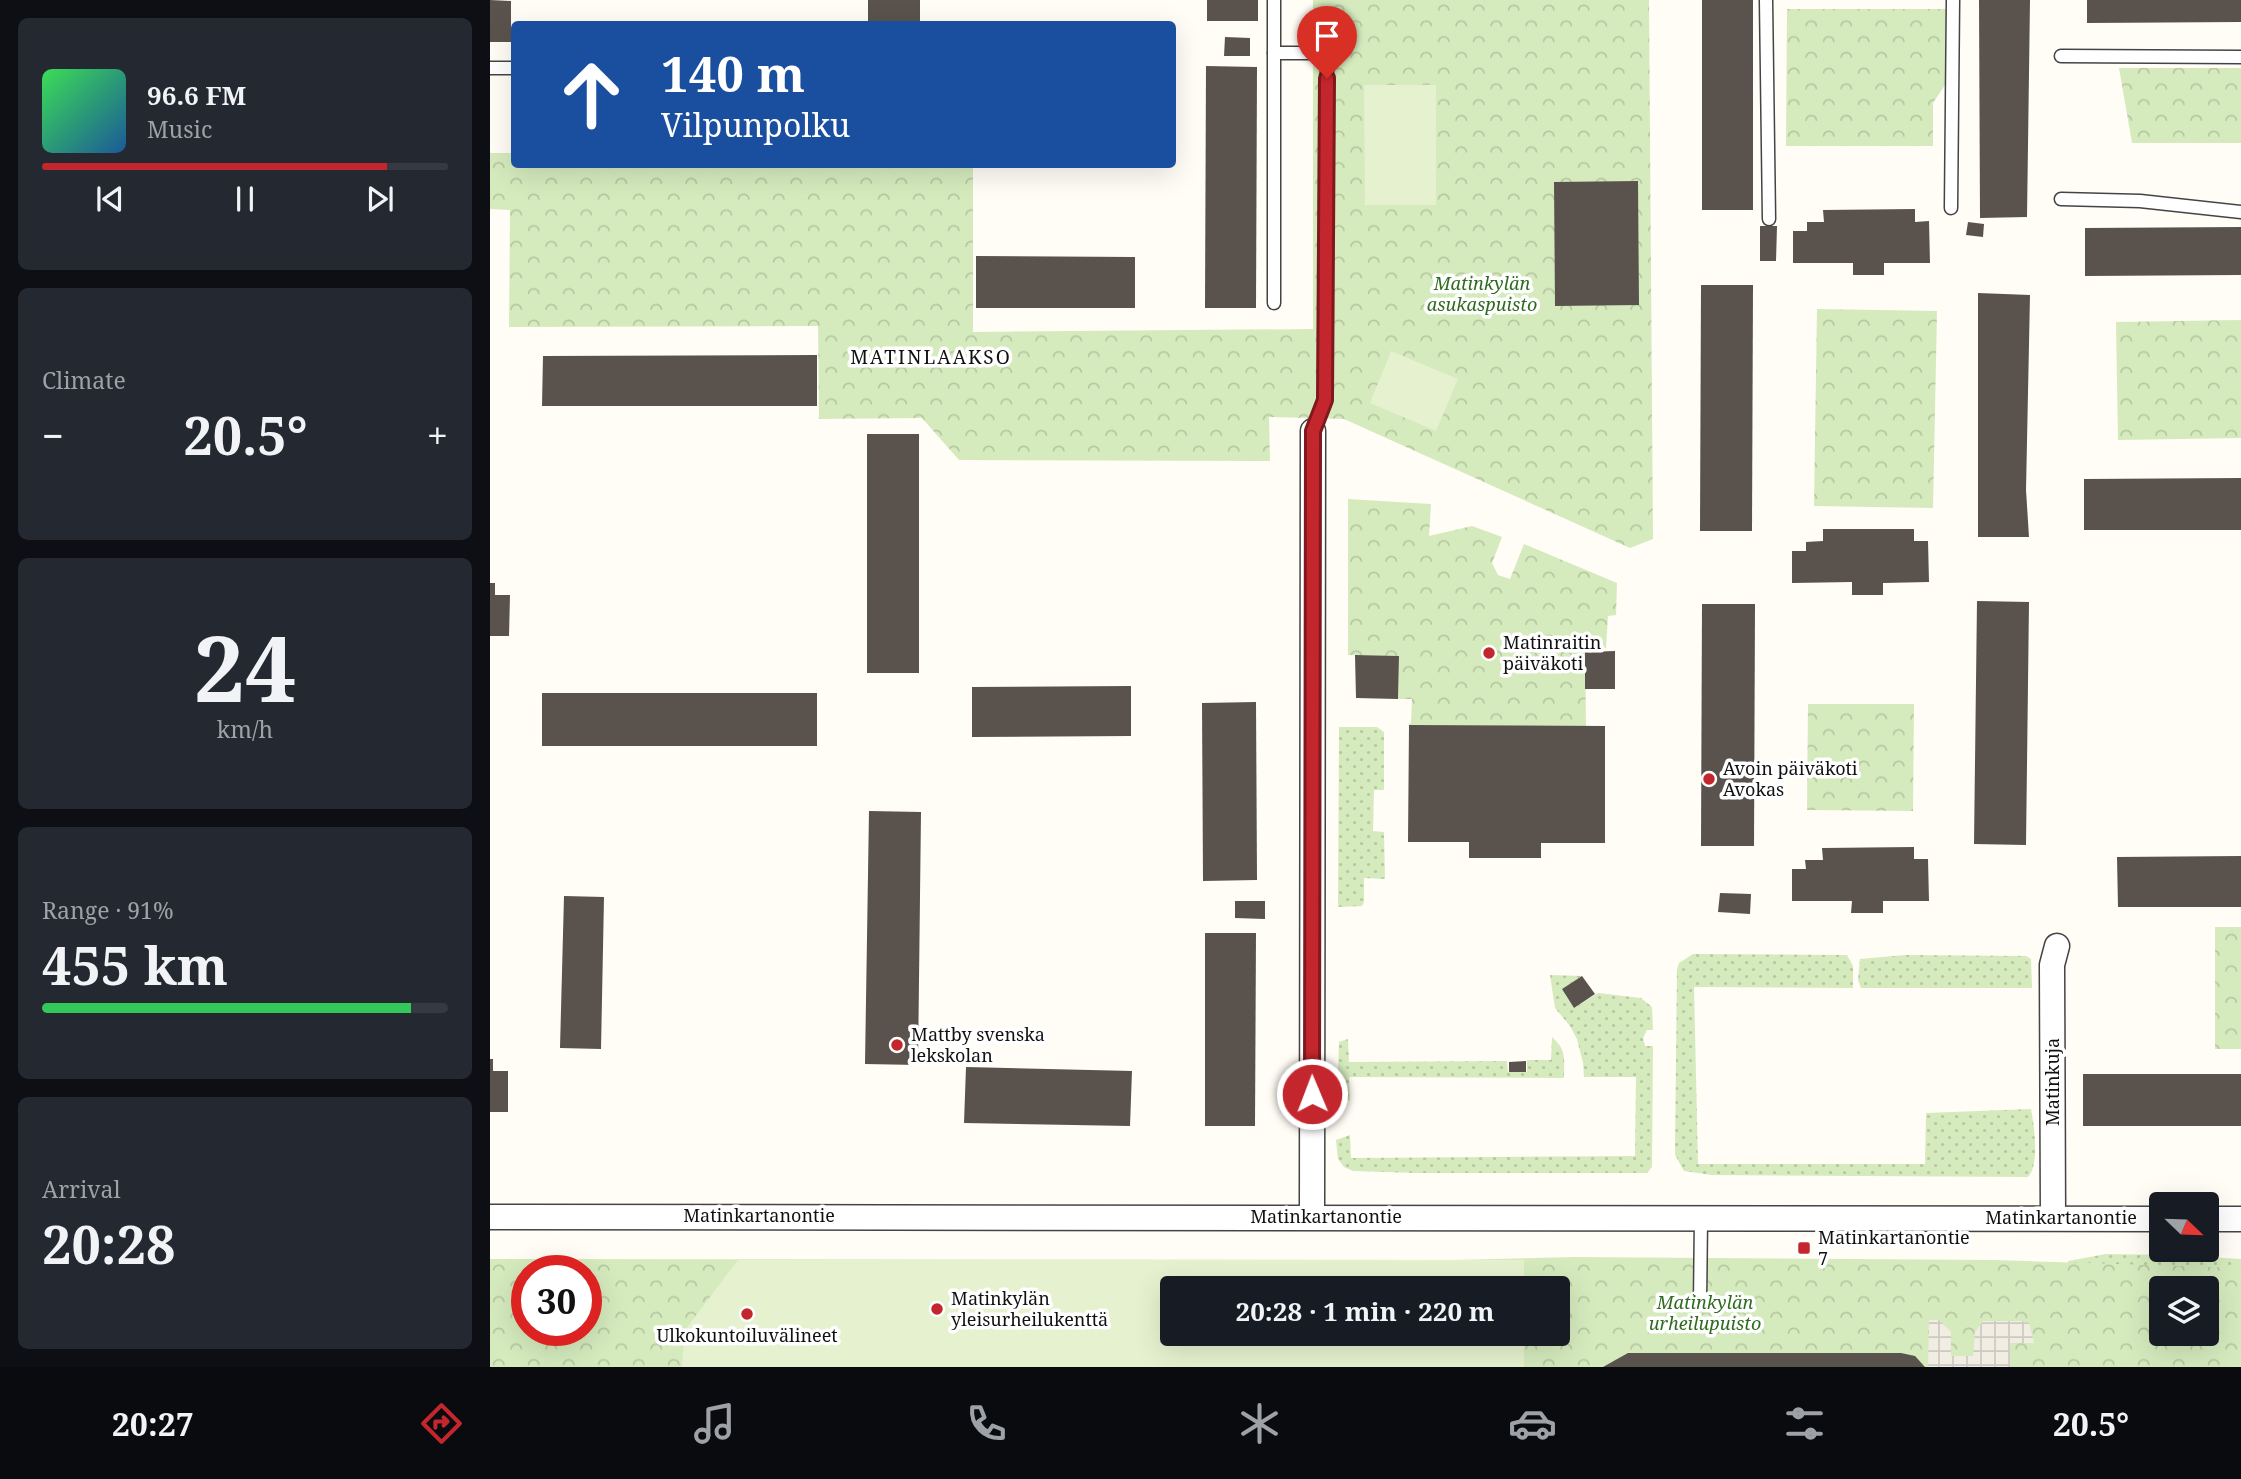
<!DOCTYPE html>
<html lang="en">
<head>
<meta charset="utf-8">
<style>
  :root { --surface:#171b24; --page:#242831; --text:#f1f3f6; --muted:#9ea1a6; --line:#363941; --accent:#c4262e }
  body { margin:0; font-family:"Noto Serif",serif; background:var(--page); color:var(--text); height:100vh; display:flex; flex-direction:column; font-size:26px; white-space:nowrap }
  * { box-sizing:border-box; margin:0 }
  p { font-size:23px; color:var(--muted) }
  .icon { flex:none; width:38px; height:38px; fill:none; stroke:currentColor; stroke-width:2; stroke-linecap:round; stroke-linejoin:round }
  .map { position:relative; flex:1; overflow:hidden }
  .side { display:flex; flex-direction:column; gap:18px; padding:18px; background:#0d0f14; width:490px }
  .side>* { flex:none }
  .guide { position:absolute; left:21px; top:21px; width:665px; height:147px; border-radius:7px; box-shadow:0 7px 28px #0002; background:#1a4fa0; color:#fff; overflow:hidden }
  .needle { width:46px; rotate:113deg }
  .buttons { position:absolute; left:1659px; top:1192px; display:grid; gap:14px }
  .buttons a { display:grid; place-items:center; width:70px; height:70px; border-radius:7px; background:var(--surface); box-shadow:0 7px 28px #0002; font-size:35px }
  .speed { position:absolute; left:21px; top:1255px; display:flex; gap:14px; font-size:35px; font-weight:700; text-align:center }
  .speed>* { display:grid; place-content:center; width:91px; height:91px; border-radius:50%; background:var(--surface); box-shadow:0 7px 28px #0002; line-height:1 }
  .speed .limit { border:10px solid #d22; background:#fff; color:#111 }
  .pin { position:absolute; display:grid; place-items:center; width:60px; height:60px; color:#fff; margin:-72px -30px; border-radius:50% 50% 50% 0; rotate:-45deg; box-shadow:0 0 7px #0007 }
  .pin .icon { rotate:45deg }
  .me { position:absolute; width:77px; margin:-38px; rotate:359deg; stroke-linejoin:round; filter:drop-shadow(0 0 5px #0008) }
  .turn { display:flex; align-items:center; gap:24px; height:147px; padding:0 35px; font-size:32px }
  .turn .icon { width:91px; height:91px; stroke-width:2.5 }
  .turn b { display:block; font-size:49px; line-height:60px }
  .big { font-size:52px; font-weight:700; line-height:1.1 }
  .side .card { flex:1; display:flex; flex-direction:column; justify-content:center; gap:10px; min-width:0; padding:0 24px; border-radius:10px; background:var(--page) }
  .side .dial { align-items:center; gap:0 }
  .dial b { font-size:91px; line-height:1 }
  .song { display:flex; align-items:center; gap:21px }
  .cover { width:84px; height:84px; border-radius:10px; background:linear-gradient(135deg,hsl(130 70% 55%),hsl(210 70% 35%)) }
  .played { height:7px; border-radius:4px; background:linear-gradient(90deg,var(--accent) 85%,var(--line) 85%) }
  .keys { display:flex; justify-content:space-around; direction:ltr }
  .heat { display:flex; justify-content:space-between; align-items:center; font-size:38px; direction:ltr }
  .charge { height:10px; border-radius:5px; background:linear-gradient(90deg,#34c759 91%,var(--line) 0) }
  .trip { position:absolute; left:670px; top:1276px; width:410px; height:70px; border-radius:7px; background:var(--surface); box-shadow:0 7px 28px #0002; font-weight:700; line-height:70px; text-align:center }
  .tab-bar { display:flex; height:112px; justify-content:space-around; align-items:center; background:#090b0e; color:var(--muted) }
  .tab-bar .icon { width:49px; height:49px }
  .tab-bar .selected { color:var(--accent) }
  .tab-bar b { font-size:32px; color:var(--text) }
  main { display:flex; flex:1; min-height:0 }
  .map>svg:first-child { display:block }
  .grass { fill:url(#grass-dots) }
  .park { fill:url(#park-crowns); fill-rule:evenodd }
  .pitch { fill:#e6f2cf }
  .plaza { fill:url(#plaza-grid) }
  .building { fill:#5a524d }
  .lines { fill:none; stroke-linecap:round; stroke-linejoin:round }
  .lane-casing { stroke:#444; stroke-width:15 }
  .street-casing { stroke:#444; stroke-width:27 }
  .lane { stroke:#fff; stroke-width:12 }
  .street { stroke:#fff; stroke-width:24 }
  .route-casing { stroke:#7f191e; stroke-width:18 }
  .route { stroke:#c4262e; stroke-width:12 }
  .poi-dot { fill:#c4262e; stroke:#fff; stroke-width:2.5 }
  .labels { text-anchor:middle; stroke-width:7; stroke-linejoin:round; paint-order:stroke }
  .park-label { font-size:18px; font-style:italic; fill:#2f6b1f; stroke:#fff }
  .poi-label { font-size:18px; fill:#111; stroke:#fff; text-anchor:start }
  .street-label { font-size:18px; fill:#111; stroke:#fff }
  .neighbourhood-label { font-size:19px; letter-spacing:2px; fill:#111; stroke:#fff }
</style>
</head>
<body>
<main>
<section class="side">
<div class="card">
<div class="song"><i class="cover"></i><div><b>96.6 FM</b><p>Music</p></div></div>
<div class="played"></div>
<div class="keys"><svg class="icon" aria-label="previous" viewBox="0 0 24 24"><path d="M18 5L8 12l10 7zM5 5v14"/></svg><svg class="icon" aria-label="pause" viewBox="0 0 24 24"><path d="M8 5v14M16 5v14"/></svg><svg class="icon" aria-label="next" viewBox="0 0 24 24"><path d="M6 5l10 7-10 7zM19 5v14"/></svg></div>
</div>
<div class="card"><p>Climate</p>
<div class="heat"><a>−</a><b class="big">20.5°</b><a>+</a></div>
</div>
<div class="card dial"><b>24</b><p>km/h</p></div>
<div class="card"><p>Range · 91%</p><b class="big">455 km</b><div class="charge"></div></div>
<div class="card"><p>Arrival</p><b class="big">20:28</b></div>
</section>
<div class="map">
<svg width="1751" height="1367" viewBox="0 0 1751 1367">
  <defs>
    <pattern id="grass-dots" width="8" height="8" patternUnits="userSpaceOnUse" patternTransform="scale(1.75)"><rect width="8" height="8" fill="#d5ebbd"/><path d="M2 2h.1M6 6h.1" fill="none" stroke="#b6c8a1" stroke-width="1.8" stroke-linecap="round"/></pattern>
    <pattern id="park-crowns" width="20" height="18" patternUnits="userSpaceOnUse" patternTransform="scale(1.75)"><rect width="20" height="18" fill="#d5ebbd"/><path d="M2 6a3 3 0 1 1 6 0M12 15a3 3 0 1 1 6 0" fill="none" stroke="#b6c8a1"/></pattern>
    <pattern id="plaza-grid" width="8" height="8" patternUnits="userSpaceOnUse" patternTransform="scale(1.75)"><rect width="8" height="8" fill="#f1ede2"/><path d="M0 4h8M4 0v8" fill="none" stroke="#cecac1"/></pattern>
  </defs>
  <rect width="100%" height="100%" fill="#fffdf5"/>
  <g class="grass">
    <polygon points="849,727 887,727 894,732 894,790 884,790 883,831 894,832 895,879 874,878 874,902 872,906 848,907"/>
    <path d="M1203,954L1357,955L1363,966V988L1204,987L1208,1164H1435L1436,1113L1541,1109C1544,1125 1550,1164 1538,1177L1221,1175L1194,1171L1185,1155L1187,969L1189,963Z"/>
    <polygon points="1415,955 1536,956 1541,959 1542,988 1371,988 1368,980 1370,959"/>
    <polygon points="1060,975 1092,976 1072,989 1084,1008 1108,993 1151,998 1162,1007 1163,1030 1157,1030 1153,1038 1155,1046 1163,1046 1162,1167 1157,1173 927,1173 863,1171 854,1167 848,1159 846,1140 860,1135 861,1158 1145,1156 1146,1077 1094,1077 1093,1063 1087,1039 1080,1026 1065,1008"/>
    <path d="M1062,1037C1077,1050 1074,1059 1074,1078L859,1077L860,1101L847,1096L849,1042L858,1039L859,1062L1017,1061L1018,1072H1037V1060H1061Z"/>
    <polygon points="1616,1254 1682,1255 1751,1259 1751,1271 1578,1272 1578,1261"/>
  </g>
  <g class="park">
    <polygon points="823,0 1159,0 1163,539 1140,548 854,419 779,417 780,461 469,460 432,418 329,419 328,326 19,327 20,210 0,209 0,153 24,153 24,164 483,165 483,332 823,329"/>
    <polygon points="1297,9 1457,9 1457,82 1443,103 1443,146 1296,146"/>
    <polygon points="1629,68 1751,68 1751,143 1642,143"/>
    <polygon points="1327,309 1447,311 1443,508 1324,506"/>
    <polygon points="1751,320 1751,438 1628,440 1626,322"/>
    <polygon points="858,499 941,504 939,536 982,526 1012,537 1002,563 1008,575 1020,579 1034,544 1127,583 1126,615 1118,616 1116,648 1095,649 1096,726 919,725 921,722 922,699 908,699 909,656 858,655"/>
    <polygon points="1318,704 1424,704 1423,811 1317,810"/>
    <rect x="1725" y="927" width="26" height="122"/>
    <path d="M1084,1257L1505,1260L1751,1268V1367H0V1259L964,1260ZM37,1270H96V1330H37ZM682,1288H1068V1334H682ZM1671,1288H1717V1334H1671Z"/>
  </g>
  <g class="pitch">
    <polygon points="874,85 946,85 946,205 875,205"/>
    <polygon points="901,351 968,379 946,431 880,403"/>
    <polygon points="248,1260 1034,1260 1034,1288 682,1288 682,1334 1034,1334 1034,1367 192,1367 195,1330"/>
  </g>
  <polygon class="plaza" points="1439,1320 1449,1320 1461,1332 1461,1356 1483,1356 1485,1332 1493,1321 1532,1321 1539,1323 1544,1343 1520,1343 1520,1367 1438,1367"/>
  <g class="building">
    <polygon points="0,0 21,1 21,42 0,42"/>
    <rect x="378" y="0" width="52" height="24"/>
    <rect x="717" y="0" width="51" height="21"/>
    <rect x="1212" y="0" width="51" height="210"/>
    <polygon points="1489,0 1540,0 1537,217 1490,218"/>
    <polygon points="1597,0 1751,0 1751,22 1597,23"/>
    <polygon points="735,37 760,38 760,56 734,56"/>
    <polygon points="716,66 767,67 766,308 715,308"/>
    <polygon points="1148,181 1149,305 1065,306 1064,182"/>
    <polygon points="1425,209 1425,222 1439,221 1440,263 1394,263 1394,275 1363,275 1363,263 1303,263 1303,231 1317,231 1317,222 1334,222 1333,210"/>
    <polygon points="1478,222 1494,224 1493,237 1476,235"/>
    <polygon points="1270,226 1287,226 1286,261 1270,261"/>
    <polygon points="1751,227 1751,275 1595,276 1595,228"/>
    <polygon points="486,256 645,257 645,308 486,308"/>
    <polygon points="1211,285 1263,285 1262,531 1210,531"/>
    <polygon points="1488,293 1540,295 1536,490 1539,537 1488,537"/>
    <polygon points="327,355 327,406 52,406 53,356"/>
    <rect x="377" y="434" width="52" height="239"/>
    <polygon points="1751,478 1751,530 1594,530 1594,479"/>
    <polygon points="1333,529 1424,529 1424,541 1438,541 1439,582 1393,583 1393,595 1362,595 1362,582 1302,583 1302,551 1316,551 1316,542 1333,541"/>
    <polygon points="0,583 5,583 5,595 20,595 19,636 0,636"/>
    <polygon points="1487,601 1539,602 1536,845 1484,844"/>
    <polygon points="1212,604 1265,604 1264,846 1211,846"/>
    <polygon points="1125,651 1125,689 1095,689 1095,652"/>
    <polygon points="865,655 909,656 908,699 866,698"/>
    <polygon points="641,686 641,736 482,737 482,687"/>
    <rect x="52" y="693" width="275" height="53"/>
    <polygon points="766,702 767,880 713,881 712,703"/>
    <polygon points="919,725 1115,726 1115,843 1051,843 1051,858 979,858 979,842 918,842"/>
    <polygon points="379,811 431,812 428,1065 375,1064"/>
    <polygon points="1424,847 1424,859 1438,859 1439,901 1393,901 1393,913 1361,913 1362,901 1302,901 1302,869 1316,869 1315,860 1333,860 1332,848"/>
    <polygon points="1751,856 1751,907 1628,907 1627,857"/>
    <polygon points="1230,893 1261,894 1260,914 1228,912"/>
    <polygon points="74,896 114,897 111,1049 70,1048"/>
    <polygon points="745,901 775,901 775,919 745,918"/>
    <polygon points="715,933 766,933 765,1126 715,1126"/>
    <polygon points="1092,976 1105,994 1084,1008 1072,989"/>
    <polygon points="0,1059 3,1059 3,1071 18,1071 18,1112 0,1112"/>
    <polygon points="1036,1061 1036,1072 1019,1072 1019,1062"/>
    <polygon points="476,1067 642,1071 640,1126 474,1123"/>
    <rect x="1593" y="1074" width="158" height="52"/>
    <polygon points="1138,1353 1411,1353 1425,1356 1435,1367 1113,1367"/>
  </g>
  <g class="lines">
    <defs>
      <g id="lane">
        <polyline points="784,0 784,53 837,53 835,400 823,431"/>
        <polyline points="1276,0 1279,219"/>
        <polyline points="784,53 784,303"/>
        <polyline points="1571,56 1751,57"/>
        <polyline points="0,68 24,68"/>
        <polyline points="1571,199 1650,201 1751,212"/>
        <polyline points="1461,208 1463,0"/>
        <polyline points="1210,1304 1211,1218"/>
      </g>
      <g id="street">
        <polyline points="0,1217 1671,1219"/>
        <polyline points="822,1217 823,431"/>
        <polyline points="1563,1218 1562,965 1567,946"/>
        <polyline points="1717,1219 1751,1219"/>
      </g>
    </defs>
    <use href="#lane" class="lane-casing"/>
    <use href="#street" class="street-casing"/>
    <use href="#lane" class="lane"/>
    <use href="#street" class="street"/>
  </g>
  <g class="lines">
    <defs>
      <polyline id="route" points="822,1094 823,431 835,400 837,78"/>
    </defs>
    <use href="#route" class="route-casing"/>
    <use href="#route" class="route"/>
  </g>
  <g class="poi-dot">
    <circle cx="999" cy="653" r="7"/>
    <circle cx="1219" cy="779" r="7"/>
    <circle cx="407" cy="1045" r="7"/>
    <rect x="1307" y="1241" width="14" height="14" rx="3.5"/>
    <circle cx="447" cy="1309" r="7"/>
    <circle cx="257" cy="1314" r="7"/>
  </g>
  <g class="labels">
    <g class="park-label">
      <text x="992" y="290">Matinkylän<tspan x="992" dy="21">asukaspuisto</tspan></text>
      <text x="1215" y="1309">Matinkylän<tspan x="1215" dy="21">urheilupuisto</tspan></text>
    </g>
    <g class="poi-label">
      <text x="1013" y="649">Matinraitin<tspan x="1013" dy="21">päiväkoti</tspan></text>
      <text x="1233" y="775">Avoin päiväkoti<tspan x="1233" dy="21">Avokas</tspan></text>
      <text x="421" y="1041">Mattby svenska<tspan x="421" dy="21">lekskolan</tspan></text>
      <text x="1328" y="1244">Matinkartanontie<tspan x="1328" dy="21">7</tspan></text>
      <text x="461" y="1305">Matinkylän<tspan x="461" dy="21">yleisurheilukenttä</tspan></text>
      <text x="257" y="1342" text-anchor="middle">Ulkokuntoiluvälineet</text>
    </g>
    <g class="street-label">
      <text transform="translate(1563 1082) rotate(-90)" y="6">Matinkuja</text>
      <text x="269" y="1222">Matinkartanontie</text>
      <text x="836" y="1223">Matinkartanontie</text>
      <text x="1571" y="1224">Matinkartanontie</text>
    </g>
    <g class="neighbourhood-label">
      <text x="441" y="364">MATINLAAKSO</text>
    </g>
  </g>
</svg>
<div class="buttons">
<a><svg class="needle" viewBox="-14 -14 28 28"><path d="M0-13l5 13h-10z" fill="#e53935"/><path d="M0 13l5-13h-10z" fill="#9ea1a6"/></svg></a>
<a><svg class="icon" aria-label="layers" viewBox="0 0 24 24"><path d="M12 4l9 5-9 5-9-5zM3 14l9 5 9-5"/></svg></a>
</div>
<div class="speed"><div class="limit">30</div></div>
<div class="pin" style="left:837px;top:78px;background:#d93025"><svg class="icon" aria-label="arrive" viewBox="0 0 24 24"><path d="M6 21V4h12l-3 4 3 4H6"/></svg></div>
<svg class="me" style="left:822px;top:1094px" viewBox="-20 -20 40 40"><circle r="17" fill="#c4262e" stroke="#fff" stroke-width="3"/><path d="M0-11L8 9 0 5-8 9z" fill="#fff"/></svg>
<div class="trip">20:28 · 1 min · 220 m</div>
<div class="guide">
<div class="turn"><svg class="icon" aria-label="ahead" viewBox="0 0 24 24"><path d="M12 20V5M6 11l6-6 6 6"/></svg><div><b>140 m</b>Vilpunpolku</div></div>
</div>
</div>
</main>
<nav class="tab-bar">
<b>20:27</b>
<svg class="icon selected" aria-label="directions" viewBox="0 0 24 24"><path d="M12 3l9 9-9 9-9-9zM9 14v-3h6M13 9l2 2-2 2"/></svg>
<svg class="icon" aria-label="music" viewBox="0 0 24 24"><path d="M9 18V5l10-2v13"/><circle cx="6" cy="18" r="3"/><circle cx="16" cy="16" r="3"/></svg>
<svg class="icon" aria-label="phone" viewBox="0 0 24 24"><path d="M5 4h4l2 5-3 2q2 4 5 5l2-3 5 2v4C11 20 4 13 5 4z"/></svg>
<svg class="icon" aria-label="climate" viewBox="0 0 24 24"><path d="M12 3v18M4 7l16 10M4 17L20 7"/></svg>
<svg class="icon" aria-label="car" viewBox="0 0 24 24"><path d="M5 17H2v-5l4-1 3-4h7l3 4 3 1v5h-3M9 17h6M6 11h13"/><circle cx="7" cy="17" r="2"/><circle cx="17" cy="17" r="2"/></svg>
<svg class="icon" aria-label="filters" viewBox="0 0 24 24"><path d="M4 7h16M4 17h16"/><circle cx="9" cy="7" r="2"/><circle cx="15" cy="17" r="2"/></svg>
<b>20.5°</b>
</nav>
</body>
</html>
